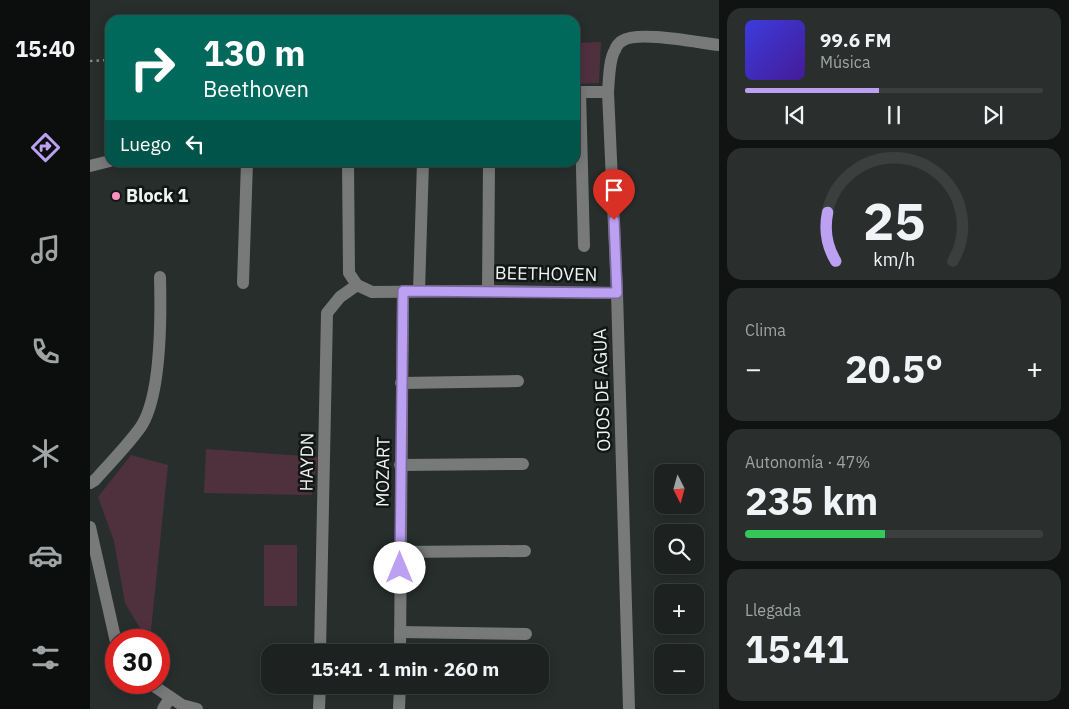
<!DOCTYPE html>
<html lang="es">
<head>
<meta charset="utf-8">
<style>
  :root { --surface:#1d2220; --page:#2a2f2d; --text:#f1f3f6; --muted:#a0a4a5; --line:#3b3f3e; --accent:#bca0f2 }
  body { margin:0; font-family:"IBM Plex Sans",sans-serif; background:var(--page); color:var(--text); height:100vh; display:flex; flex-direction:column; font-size:19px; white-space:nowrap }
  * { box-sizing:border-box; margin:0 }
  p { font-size:16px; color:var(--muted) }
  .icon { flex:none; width:28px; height:28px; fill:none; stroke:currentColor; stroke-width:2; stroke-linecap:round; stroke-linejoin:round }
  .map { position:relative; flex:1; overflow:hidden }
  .sheet { display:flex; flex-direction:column; gap:8px; padding:8px; background:#101312; width:350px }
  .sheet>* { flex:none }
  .banner { position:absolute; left:15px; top:15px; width:475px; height:152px; border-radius:15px; box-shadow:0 2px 12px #0003,0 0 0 1px var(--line); background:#00695c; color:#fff; overflow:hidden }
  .needle { width:32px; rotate:174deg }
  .buttons { position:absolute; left:564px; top:464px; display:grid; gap:10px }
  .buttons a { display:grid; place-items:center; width:50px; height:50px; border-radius:10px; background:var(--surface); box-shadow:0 2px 12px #0003,0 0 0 1px var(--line); font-size:25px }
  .speed { position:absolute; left:15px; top:629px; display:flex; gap:10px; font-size:25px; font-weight:700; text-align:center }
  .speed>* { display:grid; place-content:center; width:65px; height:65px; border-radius:50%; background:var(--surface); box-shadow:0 2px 12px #0003,0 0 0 1px var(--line); line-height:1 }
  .speed .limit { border:8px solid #d22; background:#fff; color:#111 }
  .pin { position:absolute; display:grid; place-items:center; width:42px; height:42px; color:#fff; margin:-51px -21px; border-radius:50% 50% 50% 0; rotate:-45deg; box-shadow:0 0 5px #0007 }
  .pin .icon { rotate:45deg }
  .me { position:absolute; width:55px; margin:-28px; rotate:0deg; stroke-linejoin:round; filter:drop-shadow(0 0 4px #0008) }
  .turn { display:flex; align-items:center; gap:18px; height:105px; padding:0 15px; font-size:22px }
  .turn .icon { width:65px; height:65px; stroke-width:2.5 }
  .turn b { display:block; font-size:35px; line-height:42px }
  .then { display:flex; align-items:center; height:48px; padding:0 15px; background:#0003; gap:10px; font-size:19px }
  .big { font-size:38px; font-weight:800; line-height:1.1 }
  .sheet .card { flex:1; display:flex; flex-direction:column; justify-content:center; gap:8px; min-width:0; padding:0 18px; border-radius:15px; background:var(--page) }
  .sheet .dial { align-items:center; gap:0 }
  .dial svg { height:130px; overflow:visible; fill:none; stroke:var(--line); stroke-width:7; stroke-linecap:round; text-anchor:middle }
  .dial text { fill:var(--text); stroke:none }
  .song { display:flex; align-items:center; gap:15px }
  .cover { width:60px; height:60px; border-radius:8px; background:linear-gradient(135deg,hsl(240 70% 55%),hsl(260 70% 35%)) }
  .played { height:5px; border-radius:2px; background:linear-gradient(90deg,var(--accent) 45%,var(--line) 45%) }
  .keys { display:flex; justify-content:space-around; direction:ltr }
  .heat { display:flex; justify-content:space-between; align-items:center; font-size:28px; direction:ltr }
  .charge { height:8px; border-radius:4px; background:linear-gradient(90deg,#34c759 47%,var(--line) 0) }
  .trip { position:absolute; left:171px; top:644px; width:288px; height:50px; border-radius:15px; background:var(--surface); box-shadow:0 2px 12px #0003,0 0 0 1px var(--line); font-weight:800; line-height:50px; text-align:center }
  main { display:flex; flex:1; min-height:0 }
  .tab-bar { display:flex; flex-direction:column; width:90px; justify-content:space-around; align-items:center; background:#0c0e0d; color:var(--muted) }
  .tab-bar .icon { width:35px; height:35px }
  .tab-bar .active { color:var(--accent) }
  .tab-bar b { font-size:22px; color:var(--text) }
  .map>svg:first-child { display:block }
  .green { fill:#4f313e }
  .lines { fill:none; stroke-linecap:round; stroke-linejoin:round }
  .path { stroke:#838a87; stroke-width:2.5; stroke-dasharray:2.5 4; stroke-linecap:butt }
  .minor { stroke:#777a79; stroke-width:12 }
  .route-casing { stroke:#7a689d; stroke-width:12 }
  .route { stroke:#bca0f2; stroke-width:9 }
  .poi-dot { fill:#fd8ebf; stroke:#121614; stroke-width:2 }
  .labels { text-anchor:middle; stroke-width:5; stroke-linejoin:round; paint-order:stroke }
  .poi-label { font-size:18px; font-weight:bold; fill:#eff4f2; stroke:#121614; text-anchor:start }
  .street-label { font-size:18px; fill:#eff4f2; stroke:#121614 }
</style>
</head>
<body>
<main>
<nav class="tab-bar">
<b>15:40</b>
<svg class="icon active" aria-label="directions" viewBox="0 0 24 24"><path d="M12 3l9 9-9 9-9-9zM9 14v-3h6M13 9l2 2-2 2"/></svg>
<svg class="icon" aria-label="music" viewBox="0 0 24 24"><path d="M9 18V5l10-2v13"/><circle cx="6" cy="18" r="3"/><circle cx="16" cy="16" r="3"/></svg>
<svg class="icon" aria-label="phone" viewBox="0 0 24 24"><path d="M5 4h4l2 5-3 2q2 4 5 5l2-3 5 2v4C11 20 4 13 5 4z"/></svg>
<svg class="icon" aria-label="climate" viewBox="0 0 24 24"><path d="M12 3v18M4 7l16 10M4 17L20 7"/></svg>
<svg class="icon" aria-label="car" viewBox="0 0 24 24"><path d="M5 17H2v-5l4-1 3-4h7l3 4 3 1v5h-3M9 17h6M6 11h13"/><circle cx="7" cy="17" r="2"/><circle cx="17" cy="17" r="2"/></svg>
<svg class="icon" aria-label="filters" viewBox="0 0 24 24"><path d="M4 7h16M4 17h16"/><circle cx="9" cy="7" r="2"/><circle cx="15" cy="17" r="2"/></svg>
</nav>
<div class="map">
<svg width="629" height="709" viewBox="0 0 629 709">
  <rect width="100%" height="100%" fill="#272e2b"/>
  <g class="green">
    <polygon points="511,42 509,83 485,84 485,43"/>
    <polygon points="116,449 228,457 222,495 114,493"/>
    <polygon points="41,455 78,465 60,640 57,640 35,603 24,541 8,497"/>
    <rect x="174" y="545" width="33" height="61"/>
  </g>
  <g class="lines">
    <polyline class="path" points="0,61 20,60"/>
    <g class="minor">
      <polyline points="485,92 518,92"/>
      <polyline points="490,92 494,246"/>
      <polyline points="258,162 259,273 267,285 282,292 398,291 527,293"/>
      <polyline points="0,166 20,161"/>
      <polyline points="153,283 157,162"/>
      <polyline points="329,291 333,162"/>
      <polyline points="398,291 399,162"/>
      <polyline points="311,383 428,381"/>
      <polyline points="310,465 433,464"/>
      <path d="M0,483L5,480C20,463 37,446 50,428C72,397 71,315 70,277"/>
      <polyline points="0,527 26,642"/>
      <polyline points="309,552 435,551"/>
      <polyline points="310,632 436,634"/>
      <polyline points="230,652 237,313 250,297 267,285"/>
      <polyline points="310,652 313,291"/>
      <polyline points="58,682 92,705 107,709"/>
      <polyline points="73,709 80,698"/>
      <polyline points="229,709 230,685"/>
      <polyline points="309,709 310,685"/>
      <path d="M539,709L527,293L518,92C519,81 519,59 525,50C526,47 529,42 532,41C548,30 609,43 629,45"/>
    </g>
  </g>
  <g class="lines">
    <defs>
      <polyline id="route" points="310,568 313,291 527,293 524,220"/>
    </defs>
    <use href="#route" class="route-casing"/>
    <use href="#route" class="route"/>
  </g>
  <circle class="poi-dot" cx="26" cy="196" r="5"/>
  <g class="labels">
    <g class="poi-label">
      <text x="36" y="202">Block 1</text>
    </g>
    <g class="street-label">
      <text transform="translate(456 274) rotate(1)" y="6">BEETHOVEN</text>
      <text transform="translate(512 390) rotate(-92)" y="6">OJOS DE AGUA</text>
      <text transform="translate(217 462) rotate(-89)" y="6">HAYDN</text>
      <text transform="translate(293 472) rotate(-89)" y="6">MOZART</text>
    </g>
  </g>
</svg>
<div class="buttons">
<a><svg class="needle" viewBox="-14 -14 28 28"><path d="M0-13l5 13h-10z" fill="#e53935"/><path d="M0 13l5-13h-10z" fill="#a0a4a5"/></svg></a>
<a><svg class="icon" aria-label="search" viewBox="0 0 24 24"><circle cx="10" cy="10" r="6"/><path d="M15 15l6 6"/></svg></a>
<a>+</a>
<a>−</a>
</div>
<div class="speed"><div class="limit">30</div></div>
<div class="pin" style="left:524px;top:220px;background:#d93025"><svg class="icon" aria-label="arrive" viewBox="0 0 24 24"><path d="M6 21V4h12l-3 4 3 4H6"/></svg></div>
<svg class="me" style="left:310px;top:568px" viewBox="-20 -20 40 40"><circle r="19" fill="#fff"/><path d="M0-13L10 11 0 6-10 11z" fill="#bca0f2"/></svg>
<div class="trip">15:41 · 1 min · 260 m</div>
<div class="banner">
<div class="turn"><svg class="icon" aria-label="right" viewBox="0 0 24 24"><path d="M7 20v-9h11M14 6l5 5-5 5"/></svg><div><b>130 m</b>Beethoven</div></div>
<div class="then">Luego<svg class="icon" aria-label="left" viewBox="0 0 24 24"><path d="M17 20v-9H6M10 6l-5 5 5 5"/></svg></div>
</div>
</div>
<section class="sheet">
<div class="card">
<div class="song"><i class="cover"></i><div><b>99.6 FM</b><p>Música</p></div></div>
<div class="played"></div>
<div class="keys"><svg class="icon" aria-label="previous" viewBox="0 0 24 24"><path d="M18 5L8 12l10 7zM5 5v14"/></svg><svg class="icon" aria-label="pause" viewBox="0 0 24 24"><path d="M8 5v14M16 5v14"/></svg><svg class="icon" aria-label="next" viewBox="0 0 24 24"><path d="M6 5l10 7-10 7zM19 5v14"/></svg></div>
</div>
<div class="card dial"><svg viewBox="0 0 100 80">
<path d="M14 69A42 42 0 1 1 86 69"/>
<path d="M14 69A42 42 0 0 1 9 39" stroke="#bca0f2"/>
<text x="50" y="56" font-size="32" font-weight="700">25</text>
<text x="50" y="72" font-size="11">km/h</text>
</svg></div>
<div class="card"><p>Clima</p>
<div class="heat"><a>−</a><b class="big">20.5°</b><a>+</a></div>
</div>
<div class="card"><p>Autonomía · 47%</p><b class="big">235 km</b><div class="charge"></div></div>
<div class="card"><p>Llegada</p><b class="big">15:41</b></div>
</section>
</main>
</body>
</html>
